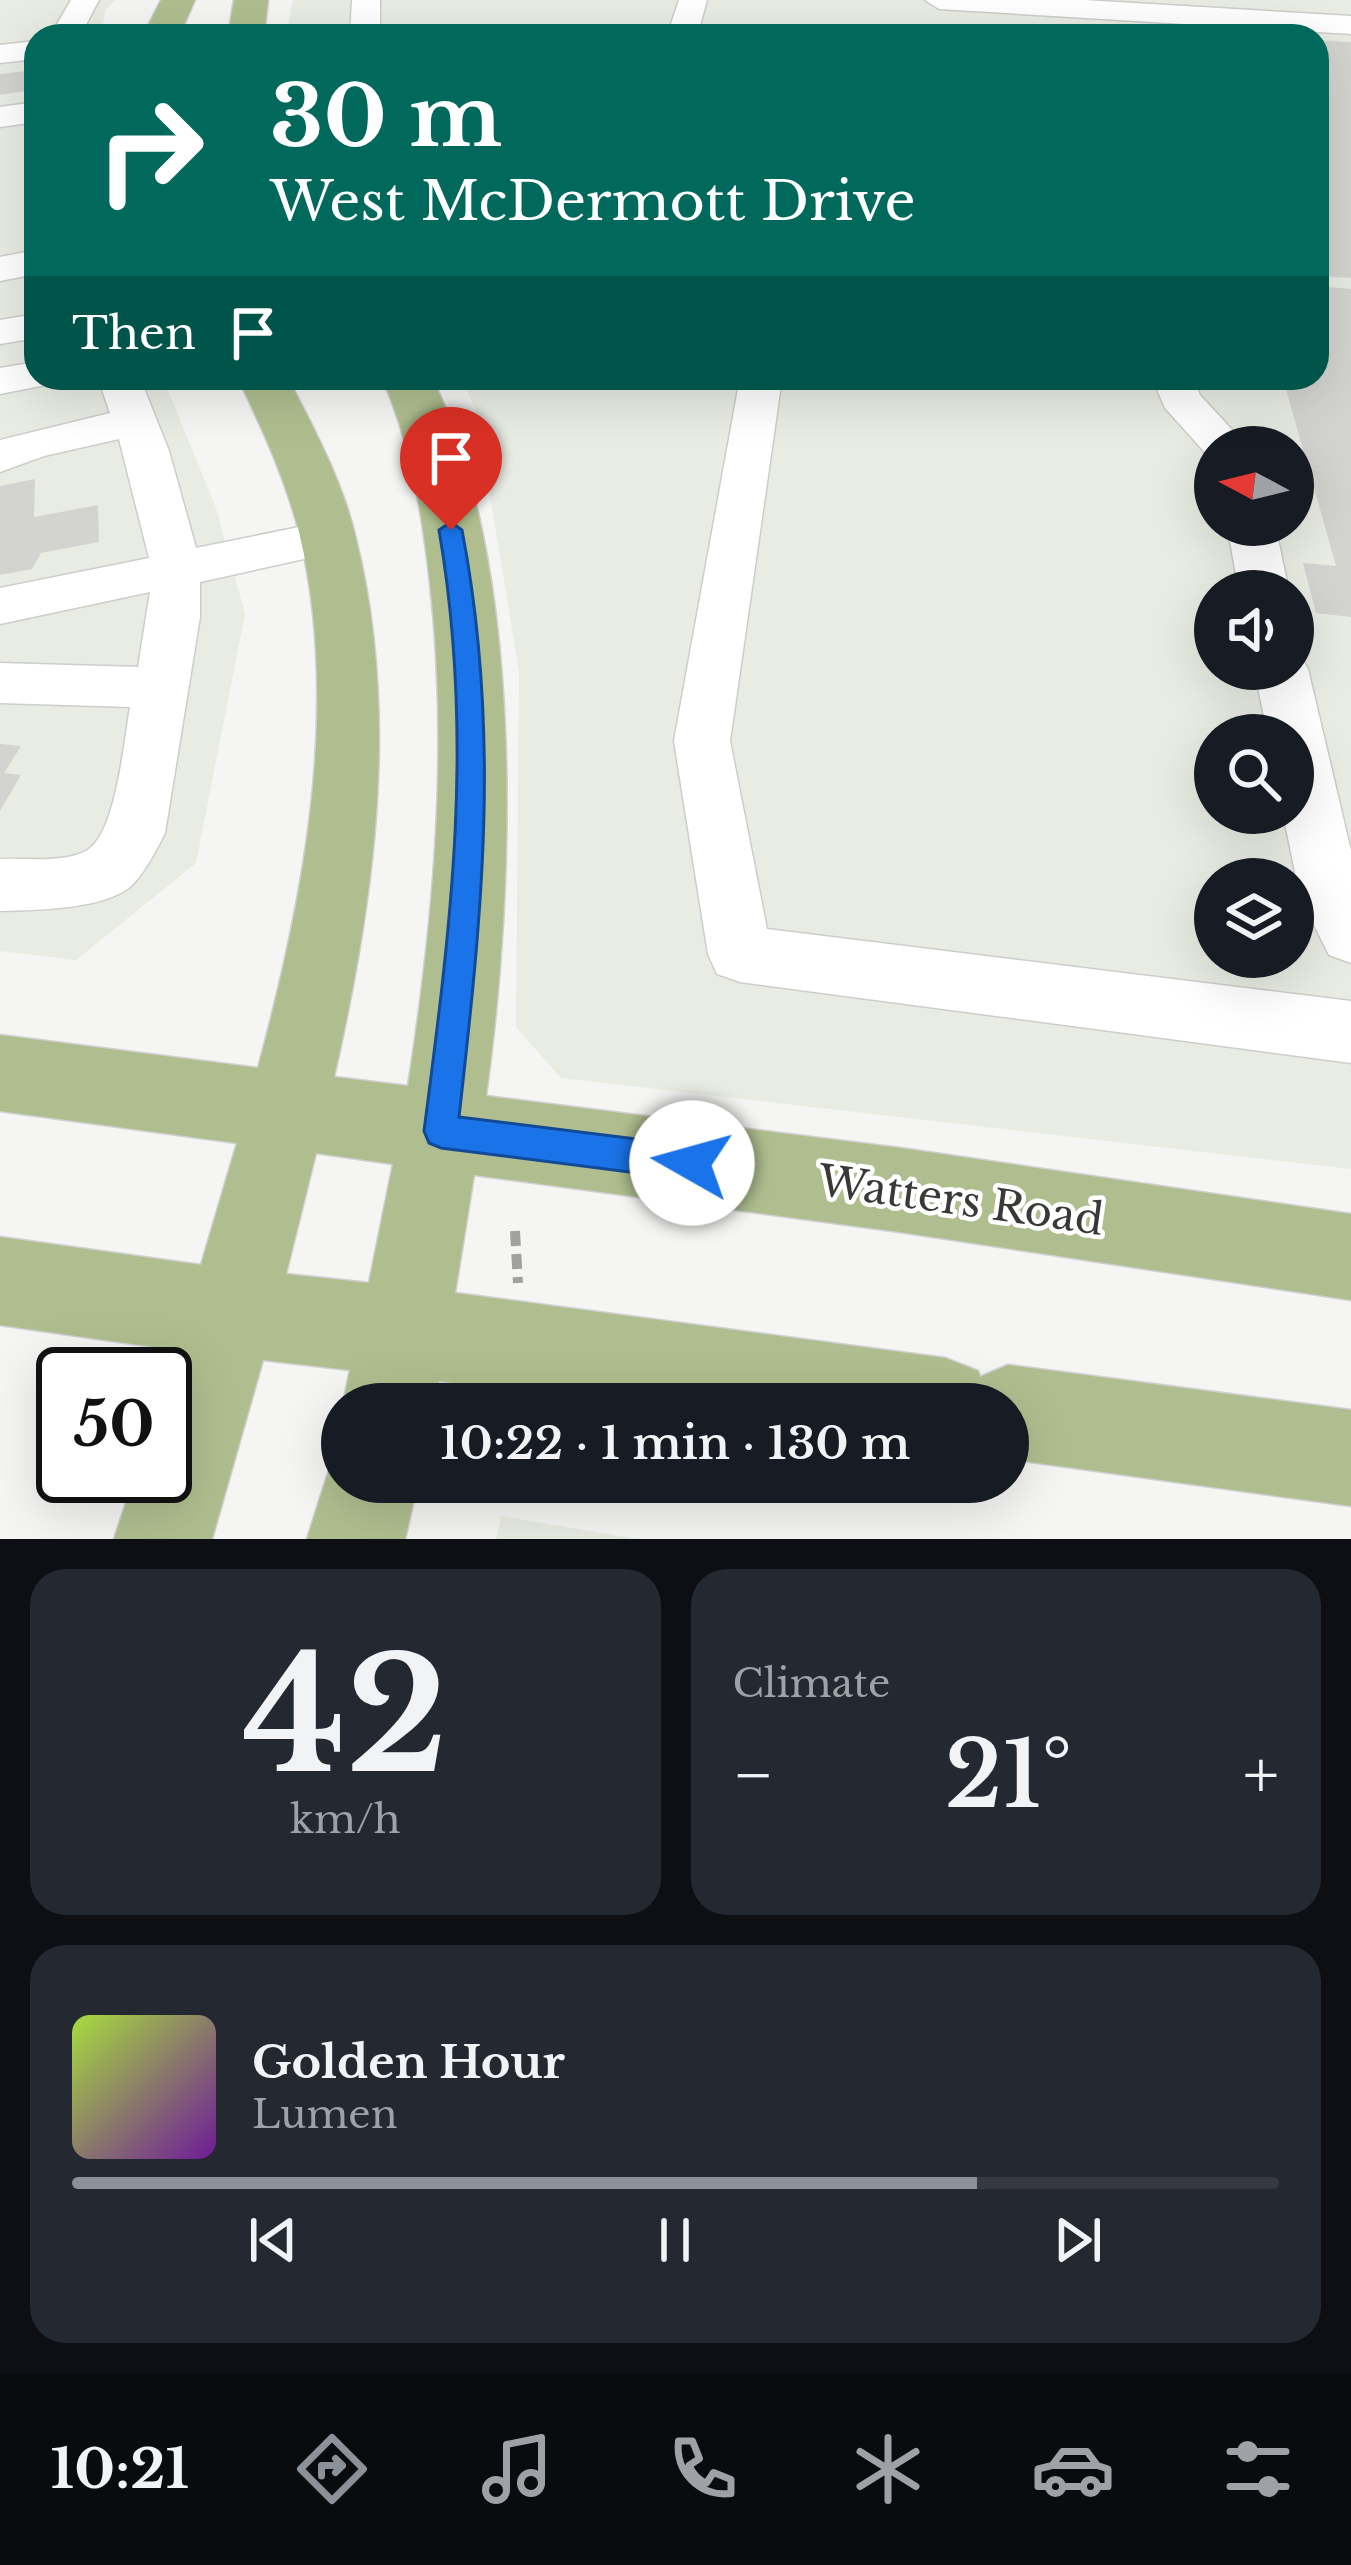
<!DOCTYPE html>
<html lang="en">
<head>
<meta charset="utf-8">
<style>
  :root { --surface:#171b24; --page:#242831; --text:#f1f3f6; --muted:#9ea1a6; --line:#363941; --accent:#8c9099 }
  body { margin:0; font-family:"Libre Baskerville",serif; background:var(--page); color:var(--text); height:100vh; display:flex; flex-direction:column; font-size:45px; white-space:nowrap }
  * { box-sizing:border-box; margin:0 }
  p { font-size:39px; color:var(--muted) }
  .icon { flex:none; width:66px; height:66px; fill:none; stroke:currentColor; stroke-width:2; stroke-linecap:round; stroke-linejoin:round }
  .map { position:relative; height:1539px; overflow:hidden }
  .sheet { display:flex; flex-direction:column; gap:30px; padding:30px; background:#0d0f14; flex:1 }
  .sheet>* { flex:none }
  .hud { position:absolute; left:24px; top:24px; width:1305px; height:366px; border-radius:36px; box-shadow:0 12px 48px #0002; background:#00695c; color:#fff; overflow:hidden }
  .needle { width:78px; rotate:277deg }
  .tools { position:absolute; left:1194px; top:426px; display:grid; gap:24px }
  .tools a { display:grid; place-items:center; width:120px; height:120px; border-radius:50%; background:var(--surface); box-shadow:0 12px 48px #0002; font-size:60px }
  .speed { position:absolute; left:36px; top:1347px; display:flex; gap:24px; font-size:60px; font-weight:700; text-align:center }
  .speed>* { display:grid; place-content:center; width:156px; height:156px; border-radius:50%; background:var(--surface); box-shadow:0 12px 48px #0002; line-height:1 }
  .speed .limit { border:6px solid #111; border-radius:18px; background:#fff; color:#111 }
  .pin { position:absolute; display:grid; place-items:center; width:102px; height:102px; color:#fff; margin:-123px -51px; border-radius:50% 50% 50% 0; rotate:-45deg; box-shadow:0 0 12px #0007 }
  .pin .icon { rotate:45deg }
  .me { position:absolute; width:132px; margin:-66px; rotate:277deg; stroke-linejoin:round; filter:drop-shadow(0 0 9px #0008) }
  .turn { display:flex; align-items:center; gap:42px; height:252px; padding:0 48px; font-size:54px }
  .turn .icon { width:156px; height:156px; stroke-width:2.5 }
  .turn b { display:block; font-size:84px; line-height:102px }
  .then { display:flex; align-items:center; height:114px; padding:0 48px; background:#0003; gap:24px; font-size:45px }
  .big { font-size:90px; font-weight:600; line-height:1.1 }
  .sheet .card { flex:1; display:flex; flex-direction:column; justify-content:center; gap:18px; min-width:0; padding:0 42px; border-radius:36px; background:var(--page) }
  .sheet .dial { align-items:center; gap:0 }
  .dial b { font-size:156px; line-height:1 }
  .song { display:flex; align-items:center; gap:36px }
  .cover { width:144px; height:144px; border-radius:18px; background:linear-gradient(135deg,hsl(80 70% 55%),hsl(280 70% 35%)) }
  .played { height:12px; border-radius:6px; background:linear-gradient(90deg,var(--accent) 75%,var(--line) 75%) }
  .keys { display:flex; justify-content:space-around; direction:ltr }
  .heat { display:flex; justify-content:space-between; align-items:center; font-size:66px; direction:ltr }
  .sheet .tiles { flex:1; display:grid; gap:30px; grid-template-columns:1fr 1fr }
  .card:last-child { grid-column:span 2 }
  .trip { position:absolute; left:321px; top:1383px; width:708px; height:120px; border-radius:60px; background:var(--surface); box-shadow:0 12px 48px #0002; font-weight:600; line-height:120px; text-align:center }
  .dock { display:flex; height:192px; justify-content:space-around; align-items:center; background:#090b0e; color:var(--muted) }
  .dock .icon { width:84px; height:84px }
  .dock .active { color:var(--accent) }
  .dock b { font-size:54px; color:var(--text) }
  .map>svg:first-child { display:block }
  .built { fill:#e8ece3; fill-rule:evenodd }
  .building { fill:#d3d4d0 }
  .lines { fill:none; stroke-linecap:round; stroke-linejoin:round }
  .minor-casing { stroke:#cdcecb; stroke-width:3 }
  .major-casing { stroke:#cfd0cf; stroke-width:3 }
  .path { stroke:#a1a29f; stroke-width:10; stroke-dasharray:15 8; stroke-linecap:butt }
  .minor { fill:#fff; fill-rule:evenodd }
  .major { fill:#b0be8f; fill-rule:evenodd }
  .route { fill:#1a73e8; stroke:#114b97; stroke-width:3 }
  .labels { text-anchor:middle; stroke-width:9; stroke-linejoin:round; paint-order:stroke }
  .near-street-label { font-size:42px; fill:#393a38; stroke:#fff }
</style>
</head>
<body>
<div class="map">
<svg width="1351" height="1539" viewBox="0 0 1351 1539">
  <rect width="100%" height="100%" fill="#f5f6f3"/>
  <g class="built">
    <polygon points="0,0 115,0 105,11 101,36 36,36 36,378 163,378 216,508 245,614 196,863 76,960 0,951"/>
    <path d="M293,0H1351V1169L561,1078L516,1027L519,672L476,411L461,378H1317V36H286ZM1215,447H1293V525H1215ZM1215,591H1293V669H1215ZM1215,735H1293V813H1215ZM1215,879H1293V957H1215Z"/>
    <polygon points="501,1516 638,1539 496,1539"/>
  </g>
  <g class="building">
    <polygon points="1317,40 1351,42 1351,278 1317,276"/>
    <polygon points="26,71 26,91 0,95 0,74"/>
    <polygon points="1317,286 1351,289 1351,617 1316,613 1303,563 1336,566 1313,484 1293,482 1293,449 1303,450 1283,378 1317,378"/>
    <polygon points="35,479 34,517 98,505 99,542 41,553 32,569 0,575 0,486"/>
    <polygon points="0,744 21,746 4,773 21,775 0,811"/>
  </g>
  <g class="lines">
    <defs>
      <g id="minor">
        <polygon points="71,0 99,0 80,36 50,36"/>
        <polygon points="352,0 380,0 380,36 350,36"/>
        <polygon points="679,0 707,0 697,36 667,36"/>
        <polygon points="925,0 1084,0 1351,16 1351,34 939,9"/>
        <polygon points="36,41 36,59 0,63 0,45"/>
        <polygon points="36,102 36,122 0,127 0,107"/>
        <polygon points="36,250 36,274 0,281 0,257"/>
        <polygon points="36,314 36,338 0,344 0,320"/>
        <polygon points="36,362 36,378 55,378 51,384 0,394 0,368"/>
        <path d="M98,378H140L169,451L196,548L328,521L345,526L352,538L345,550L200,582V617L165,833C157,849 147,868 135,882C111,910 35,910 0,911V859C25,858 63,863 86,851C116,835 124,741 130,707L0,703V663L138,667L150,592L0,624V588L149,558L119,439L44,456L0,472V440L110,413Z"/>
        <polygon points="740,378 782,378 730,741 767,929 1351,1001 1351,1063 740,982 717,974 708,954 674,741"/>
        <polygon points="1152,378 1194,378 1200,395 1248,447 1215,447 1215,459 1209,457 1165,408"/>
        <polygon points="1227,525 1275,525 1289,591 1239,591"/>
        <polygon points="1293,653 1300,655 1308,669 1351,851 1351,963 1329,955 1300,897 1283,813 1293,813 1293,735 1268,735 1254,669 1293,669"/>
      </g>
      <g id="major">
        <polygon points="161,0 195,0 179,36 143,36"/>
        <polygon points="234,0 268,0 264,36 228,36"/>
        <path d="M238,378H288C314,429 343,482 356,539C400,716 374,901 334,1077L408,1086C434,919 449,752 430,583C422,513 411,443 382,378H432C526,570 515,888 486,1096L900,1148L1351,1214V1300L900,1232L474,1175L455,1293L945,1358L978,1371L980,1377L1008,1365L1351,1410V1506L1008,1459V1404H608L439,1381L435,1404H343L350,1370L263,1360L212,1539H114L135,1476H165V1382L175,1350L0,1325V1237L201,1265L237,1143L0,1111V1035L258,1068C304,898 341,707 299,532C285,478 262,428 238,378ZM316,1153L393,1164L369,1283L286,1274Z"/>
        <polygon points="342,1446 342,1482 418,1482 405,1539 307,1539 336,1448"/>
      </g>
    </defs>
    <use href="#minor" class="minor-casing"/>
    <use href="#major" class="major-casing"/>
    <polyline class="path" points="515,1231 518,1283"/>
    <use href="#minor" class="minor"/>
    <use href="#major" class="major"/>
  </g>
  <path class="route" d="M451,522L462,530C501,733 482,914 459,1117L692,1146L704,1151L709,1163L704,1175L692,1180L441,1148L429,1143L424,1131C451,924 475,739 439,530Z"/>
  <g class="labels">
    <g class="near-street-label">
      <text transform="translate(961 1200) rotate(8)" y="15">Watters Road</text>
    </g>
  </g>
</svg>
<div class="tools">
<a><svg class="needle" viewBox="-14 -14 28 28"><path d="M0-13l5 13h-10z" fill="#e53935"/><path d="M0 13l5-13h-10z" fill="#9ea1a6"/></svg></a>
<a><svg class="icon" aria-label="sound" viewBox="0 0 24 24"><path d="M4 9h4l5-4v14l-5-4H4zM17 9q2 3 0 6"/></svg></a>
<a><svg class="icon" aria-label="search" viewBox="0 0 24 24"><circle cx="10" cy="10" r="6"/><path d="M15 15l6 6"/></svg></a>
<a><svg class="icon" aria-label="layers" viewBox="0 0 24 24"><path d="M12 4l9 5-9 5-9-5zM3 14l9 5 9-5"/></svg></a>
</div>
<div class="speed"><div class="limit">50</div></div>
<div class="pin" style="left:451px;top:530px;background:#d93025"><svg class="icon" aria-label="arrive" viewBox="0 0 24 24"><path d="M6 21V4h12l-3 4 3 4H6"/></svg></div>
<svg class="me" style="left:692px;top:1163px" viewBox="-20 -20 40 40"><circle r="19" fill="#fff"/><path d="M0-13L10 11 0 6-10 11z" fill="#1a73e8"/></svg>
<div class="trip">10:22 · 1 min · 130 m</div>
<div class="hud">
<div class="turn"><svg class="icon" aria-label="right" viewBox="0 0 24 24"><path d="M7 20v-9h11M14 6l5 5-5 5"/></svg><div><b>30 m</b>West McDermott Drive</div></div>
<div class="then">Then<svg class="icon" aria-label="arrive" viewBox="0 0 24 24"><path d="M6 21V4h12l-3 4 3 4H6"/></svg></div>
</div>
</div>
<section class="sheet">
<div class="tiles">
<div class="card dial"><b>42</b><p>km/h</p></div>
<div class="card"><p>Climate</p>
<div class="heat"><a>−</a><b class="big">21°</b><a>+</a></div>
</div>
<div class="card">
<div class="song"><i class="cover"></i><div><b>Golden Hour</b><p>Lumen</p></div></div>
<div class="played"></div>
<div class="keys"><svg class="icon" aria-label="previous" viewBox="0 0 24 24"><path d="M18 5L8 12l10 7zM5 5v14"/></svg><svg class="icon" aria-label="pause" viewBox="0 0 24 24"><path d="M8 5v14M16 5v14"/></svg><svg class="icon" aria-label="next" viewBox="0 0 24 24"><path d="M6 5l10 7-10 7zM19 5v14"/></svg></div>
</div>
</div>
</section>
<nav class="dock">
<b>10:21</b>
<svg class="icon active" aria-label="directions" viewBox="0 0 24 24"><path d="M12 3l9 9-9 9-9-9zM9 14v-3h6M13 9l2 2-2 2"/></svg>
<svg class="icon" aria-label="music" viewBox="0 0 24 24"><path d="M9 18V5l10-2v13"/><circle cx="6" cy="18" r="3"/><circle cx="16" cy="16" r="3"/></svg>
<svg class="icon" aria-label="phone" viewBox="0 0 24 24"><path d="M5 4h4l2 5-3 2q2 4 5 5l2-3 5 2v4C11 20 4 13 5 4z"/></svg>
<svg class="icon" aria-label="climate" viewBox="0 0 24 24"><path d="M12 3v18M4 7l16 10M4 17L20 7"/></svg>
<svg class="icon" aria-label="car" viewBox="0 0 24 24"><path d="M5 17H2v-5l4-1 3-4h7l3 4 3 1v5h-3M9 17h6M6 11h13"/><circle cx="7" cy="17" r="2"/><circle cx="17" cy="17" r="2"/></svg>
<svg class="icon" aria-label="filters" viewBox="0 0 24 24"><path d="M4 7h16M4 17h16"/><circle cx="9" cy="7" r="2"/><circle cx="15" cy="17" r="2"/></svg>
</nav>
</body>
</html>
